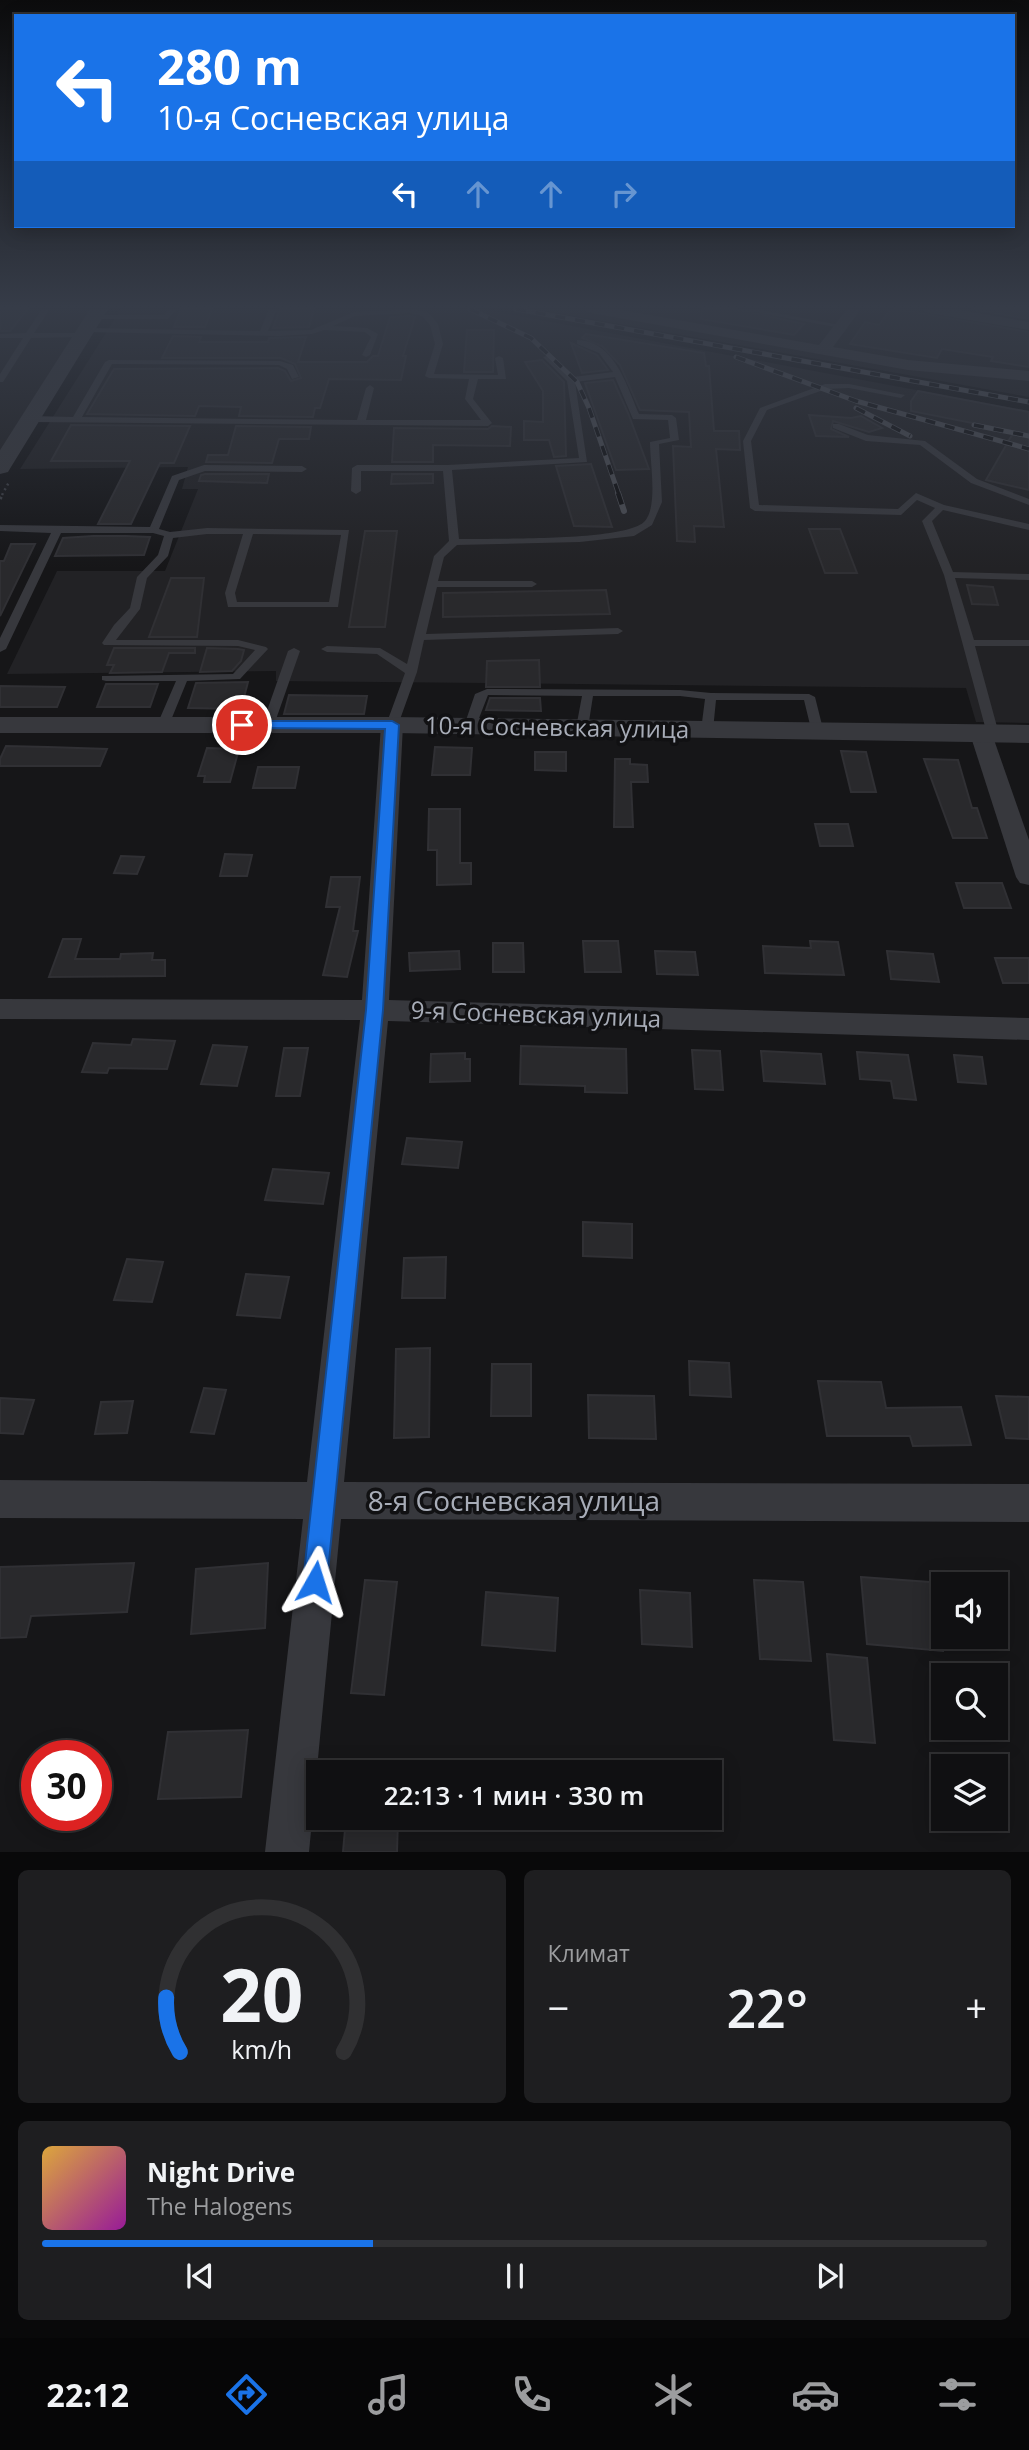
<!DOCTYPE html>
<html lang="ru">
<head>
<meta charset="utf-8">
<style>
  :root { --surface:#101012; --page:#1e1e20; --text:#f1f3f6; --muted:#9c9d9f; --line:#303032; --accent:#1a73e8 }
  body { margin:0; font-family:"Open Sans",sans-serif; background:var(--page); color:var(--text); height:100vh; display:flex; flex-direction:column; font-size:26px; white-space:nowrap }
  * { box-sizing:border-box; margin:0 }
  p { font-size:23px; color:var(--muted) }
  .icon { flex:none; width:38px; height:38px; fill:none; stroke:currentColor; stroke-width:2; stroke-linecap:round; stroke-linejoin:round }
  .map { position:relative; height:1852px; overflow:hidden }
  .sheet { display:flex; flex-direction:column; gap:18px; padding:18px; background:#09090a; flex:1 }
  .sheet>* { flex:none }
  .hud { position:absolute; left:14px; top:14px; width:1001px; height:214px; border-radius:0px; box-shadow:0 4px 18px #0003,0 0 0 2px var(--line); background:#1a73e8; color:#fff; overflow:hidden }
  .fabs { position:absolute; left:931px; top:1572px; display:grid; gap:14px }
  .fabs a { display:grid; place-items:center; width:77px; height:77px; border-radius:0px; background:var(--surface); box-shadow:0 4px 18px #0003,0 0 0 2px var(--line); font-size:35px }
  .speed { position:absolute; left:21px; top:1740px; display:flex; gap:14px; font-size:35px; font-weight:700; text-align:center }
  .speed>* { display:grid; place-content:center; width:91px; height:91px; border-radius:50%; background:var(--surface); box-shadow:0 4px 18px #0003,0 0 0 2px var(--line); line-height:1 }
  .speed .limit { border:10px solid #d22; background:#fff; color:#111 }
  .pin { position:absolute; display:grid; place-items:center; width:60px; height:60px; color:#fff; margin:-30px; border:4px solid #fff; border-radius:50%; box-shadow:0 2px 7px #0007 }
  .me { position:absolute; width:77px; margin:-38px; rotate:6deg; stroke-linejoin:round; filter:drop-shadow(0 0 5px #0008) }
  .turn { display:flex; align-items:center; gap:24px; height:147px; padding:0 28px; font-size:32px }
  .turn .icon { width:91px; height:91px; stroke-width:2.5 }
  .turn b { display:block; font-size:49px; line-height:60px }
  .lanes { display:flex; align-items:center; height:66px; padding:0 28px; background:#0003; justify-content:center; gap:35px; direction:ltr }
  .lanes .off { opacity:.35 }
  .big { font-size:52px; font-weight:600; line-height:1.1 }
  .sheet .widget { flex:1; display:flex; flex-direction:column; justify-content:center; gap:10px; min-width:0; padding:0 24px; border-radius:10px; background:var(--page) }
  .sheet .dial { align-items:center; gap:0 }
  .dial svg { height:182px; overflow:visible; fill:none; stroke:var(--line); stroke-width:7; stroke-linecap:round; text-anchor:middle }
  .dial text { fill:var(--text); stroke:none }
  .song { display:flex; align-items:center; gap:21px }
  .cover { width:84px; height:84px; border-radius:10px; background:linear-gradient(135deg,hsl(40 70% 55%),hsl(300 70% 35%)) }
  .played { height:7px; border-radius:4px; background:linear-gradient(90deg,var(--accent) 35%,var(--line) 35%) }
  .keys { display:flex; justify-content:space-around; direction:ltr }
  .heat { display:flex; justify-content:space-between; align-items:center; font-size:38px; direction:ltr }
  .sheet .tiles { flex:1; display:grid; gap:18px; grid-template-columns:1fr 1fr }
  .widget:last-child { grid-column:span 2 }
  .trip { position:absolute; left:306px; top:1760px; width:416px; height:70px; border-radius:0px; background:var(--surface); box-shadow:0 4px 18px #0003,0 0 0 2px var(--line); font-weight:600; line-height:70px; text-align:center }
  .tabs { display:flex; height:112px; justify-content:space-around; align-items:center; background:#060607; color:var(--muted) }
  .tabs .icon { width:49px; height:49px }
  .tabs .active { color:var(--accent) }
  .tabs b { font-size:32px; color:var(--text) }
  .map>svg:first-child { display:block }
  .built { fill:#222225 }
  .building { fill:#29292c; stroke:#303034; stroke-width:2 }
  .lines { fill:none; stroke-linecap:round; stroke-linejoin:round }
  .path-far1 { stroke:#3d3f44; stroke-width:2.5; stroke-dasharray:2 3.5; stroke-linecap:butt }
  .path { stroke:#3d3f44; stroke-width:3.5; stroke-dasharray:2.5 4.5; stroke-linecap:butt }
  .service { fill:#37383d; fill-rule:evenodd }
  .minor { fill:#37383d; fill-rule:evenodd }
  .tertiary { fill:#37383d; fill-rule:evenodd }
  .rail-far1-casing { stroke:#4a4c52; stroke-width:5 }
  .rail-casing { stroke:#4a4c52; stroke-width:6 }
  .rail-far1 { stroke:#111113; stroke-width:3.5; stroke-dasharray:10; stroke-linecap:butt }
  .rail { stroke:#111113; stroke-width:4.5; stroke-dasharray:12; stroke-linecap:butt }
  .route { fill:#1a73e8; stroke:#114b97; stroke-width:2 }
  .labels { text-anchor:middle; stroke-width:7; stroke-linejoin:round; paint-order:stroke }
  .street-label { font-size:24px; fill:#a8adb8; stroke:#111113 }
  .near-street-label { font-size:28px; fill:#a8adb8; stroke:#111113 }
</style>
</head>
<body>
<div class="map">
<svg width="1029" height="1852" viewBox="0 0 1029 1852">
  <rect width="100%" height="100%" fill="#161618"/>
  <g class="built">
    <polygon points="0,309 92,309 0,450"/>
    <polygon points="121,309 481,309 1029,411 1029,723 976,722 966,688 276,681 276,671 7,674 57,571 165,571 198,489 182,489 188,467 20,469"/>
    <polygon points="535,309 1029,309 1029,397 919,377"/>
  </g>
  <g class="building">
    <polygon points="0,309 28,309 10,331 0,331"/>
    <polygon points="181,309 212,309 205,327 174,327"/>
    <polygon points="280,309 314,309 309,327 273,328"/>
    <polygon points="702,309 736,309 804,324 794,335 701,319"/>
    <polygon points="895,309 1029,332 1029,367 991,361 993,357 942,349 937,358 850,344 865,322 879,325 889,311"/>
    <polygon points="971,309 1029,309 1029,319"/>
    <polygon points="410,316 415,317 403,356 406,356 401,380 329,379 320,408 315,408 313,417 239,416 241,407 199,406 195,416 87,414 114,369 278,368 285,371 291,381 301,378 295,364 281,358 162,358 173,336 201,337 199,342 268,342 269,338 306,337 298,362 367,362 373,356 378,356 390,317"/>
    <polygon points="467,330 494,330 493,372 464,372"/>
    <polygon points="586,334 704,353 706,366 709,366 714,431 739,431 740,450 716,449 724,527 694,526 695,542 677,541 673,446 691,447 689,412 640,410 620,365 602,346 582,338"/>
    <polygon points="571,343 597,355 608,370 582,373"/>
    <polygon points="542,360 564,382 566,456 554,457 549,440 524,440 524,421 543,422 543,391 525,362"/>
    <polygon points="613,380 628,413 649,469 616,470 585,383"/>
    <polygon points="918,391 1029,412 1029,490 986,480 1012,435 1023,433 911,411 911,401"/>
    <polygon points="809,415 851,418 861,416 882,428 869,432 833,421 831,429 849,437 816,436"/>
    <polygon points="71,425 190,426 174,463 160,463 131,524 98,524 130,461 51,461"/>
    <polygon points="236,426 311,427 309,439 279,439 272,463 206,462 208,455 228,455"/>
    <polygon points="492,426 511,427 510,446 433,445 433,462 392,462 394,428 488,429"/>
    <polygon points="591,464 612,527 574,526 556,466"/>
    <polygon points="205,474 269,474 267,483 199,481 201,475"/>
    <polygon points="392,474 433,474 433,483 391,484"/>
    <polygon points="809,529 840,529 857,573 825,573"/>
    <polygon points="365,531 397,531 385,627 349,627"/>
    <polygon points="93,536 126,536 150,537 144,555 55,556 63,538"/>
    <polygon points="11,544 35,544 0,616 0,561 4,561"/>
    <polygon points="171,578 204,578 197,637 149,637"/>
    <polygon points="967,585 993,587 998,605 972,604"/>
    <polygon points="606,590 610,614 443,617 443,593"/>
    <polygon points="114,648 195,648 195,653 169,653 162,672 110,673 114,665 107,665"/>
    <polygon points="207,648 238,649 244,650 241,661 232,671 200,672"/>
    <polygon points="539,660 540,687 486,687 487,661"/>
    <polygon points="248,682 241,709 188,708 196,683"/>
    <polygon points="106,684 158,684 150,707 97,707"/>
    <polygon points="0,686 65,687 57,707 0,707"/>
    <polygon points="289,695 367,696 364,714 284,714"/>
    <polygon points="490,698 540,698 541,711 486,710"/>
    <polygon points="6,746 48,747 107,749 100,766 0,766 0,759"/>
    <polygon points="435,747 472,748 470,775 432,775"/>
    <polygon points="207,748 239,749 230,782 204,782 205,776 198,776"/>
    <polygon points="841,751 866,752 876,792 851,792"/>
    <polygon points="535,752 566,752 566,771 535,770"/>
    <polygon points="615,759 630,759 630,764 647,765 648,782 631,782 633,827 614,827"/>
    <polygon points="924,759 958,760 972,808 977,808 987,838 953,838"/>
    <polygon points="258,767 299,767 295,788 253,788"/>
    <polygon points="429,809 460,809 460,863 471,863 471,884 437,885 437,850 428,850"/>
    <polygon points="815,824 848,824 853,846 820,846"/>
    <polygon points="225,854 252,855 247,876 220,876"/>
    <polygon points="121,856 144,857 137,874 114,873"/>
    <polygon points="331,877 360,877 353,931 358,931 347,977 323,975 340,907 326,907"/>
    <polygon points="956,883 1002,883 1011,908 964,908"/>
    <polygon points="63,939 81,939 75,959 120,959 121,954 153,953 152,960 165,960 165,976 49,977"/>
    <polygon points="583,941 618,941 621,972 585,972"/>
    <polygon points="810,941 838,942 844,975 765,973 763,946 811,948"/>
    <polygon points="493,943 523,943 524,972 493,972"/>
    <polygon points="459,951 460,969 410,971 409,953"/>
    <polygon points="655,951 695,952 698,975 657,974"/>
    <polygon points="887,951 933,954 939,982 891,979"/>
    <polygon points="995,958 1029,958 1029,983 1003,983"/>
    <polygon points="133,1039 175,1041 167,1069 109,1068 107,1073 82,1072 93,1043 131,1045"/>
    <polygon points="213,1045 247,1047 237,1086 201,1084"/>
    <polygon points="521,1046 626,1049 627,1093 585,1092 585,1086 520,1084"/>
    <polygon points="284,1048 308,1048 300,1096 276,1096"/>
    <polygon points="692,1050 720,1051 723,1090 695,1089"/>
    <polygon points="761,1051 821,1054 825,1084 764,1081"/>
    <polygon points="857,1052 908,1055 916,1100 894,1098 891,1081 860,1079"/>
    <polygon points="465,1053 465,1059 470,1059 470,1081 430,1082 431,1054"/>
    <polygon points="954,1055 982,1057 986,1084 958,1082"/>
    <polygon points="407,1138 462,1142 458,1168 402,1164"/>
    <polygon points="273,1169 329,1173 323,1204 265,1200"/>
    <polygon points="583,1222 632,1224 632,1258 583,1256"/>
    <polygon points="446,1257 445,1298 402,1298 404,1258"/>
    <polygon points="127,1259 163,1262 152,1302 114,1300"/>
    <polygon points="246,1274 289,1277 280,1318 237,1315"/>
    <polygon points="430,1348 429,1437 394,1438 396,1349"/>
    <polygon points="689,1361 729,1363 731,1397 690,1395"/>
    <polygon points="492,1364 531,1364 531,1416 491,1416"/>
    <polygon points="818,1381 881,1382 886,1408 961,1407 971,1445 913,1446 910,1436 827,1436"/>
    <polygon points="204,1388 226,1390 214,1434 191,1432"/>
    <polygon points="588,1395 654,1396 656,1439 589,1438"/>
    <polygon points="996,1396 1029,1397 1029,1439 1006,1438"/>
    <polygon points="0,1398 34,1400 23,1434 0,1433"/>
    <polygon points="133,1401 127,1433 95,1434 101,1402"/>
    <polygon points="134,1563 127,1612 31,1616 26,1637 0,1638 0,1567"/>
    <polygon points="268,1563 265,1628 191,1634 196,1569"/>
    <polygon points="861,1577 943,1583 943,1651 867,1644"/>
    <polygon points="365,1580 397,1582 384,1695 351,1693"/>
    <polygon points="754,1580 803,1582 811,1661 760,1659"/>
    <polygon points="640,1590 690,1593 692,1647 642,1644"/>
    <polygon points="486,1592 558,1598 555,1651 482,1645"/>
    <polygon points="827,1654 867,1658 875,1743 834,1740"/>
    <polygon points="248,1730 241,1797 158,1799 168,1732"/>
    <polygon points="346,1818 398,1818 397,1852 343,1852"/>
  </g>
  <g class="lines">
    <polyline class="path-far1" points="2,495 9,482"/>
    <polyline class="path" points="0,499 3,493"/>
    <g class="service">
      <polygon points="42,309 50,309 34,333 83,333 87,335 83,337 31,338 3,382 0,382 0,374 23,338 0,338 0,334 26,333"/>
      <polygon points="168,309 176,309 168,319 94,319 90,317 94,315 165,315"/>
      <polygon points="269,309 277,309 268,331 311,330 354,312 412,309 428,312 438,324 443,344 434,374 498,375 495,358 499,356 503,358 506,379 478,379 473,399 492,423 488,426 31,422 27,419 31,416 73,417 105,362 109,360 280,361 293,365 299,377 292,379 287,369 279,365 112,364 82,417 357,420 366,388 370,385 374,388 366,420 481,420 465,399 469,379 429,378 425,376 435,344 430,325 422,316 410,313 355,316 333,326 367,328 378,334 370,355 366,357 362,355 371,337 365,332 324,330 312,334 279,336 86,332 82,330 86,328 260,331"/>
      <polygon points="738,309 756,309 845,326 841,328"/>
      <path d="M577,340C614,340 627,386 639,414L672,415L676,418L679,440L659,444L662,502L652,525L634,536L580,542L457,545L444,557L438,581H532L537,584L532,587H437L426,634L618,628L623,631L618,634L424,640L417,672L398,725L392,729L388,728L386,725L405,673L377,654L327,652L321,649L327,646L380,648L407,664L434,556L449,541L443,471H361V491L356,494L351,491L352,468L357,465H447L579,458L567,381L543,357L550,355L573,377L613,372L599,353L577,344ZM615,377L633,419L668,420L670,438L650,442C650,462 658,506 645,521C627,542 490,538 459,539L452,470L587,462L575,382Z"/>
      <polygon points="825,384 849,384 905,395 901,398 849,388 826,389 767,410 751,441 759,505 898,509 916,493 944,505 1029,524 1029,530 943,510 932,521 953,572 1029,574 1029,580 955,578 974,640 1029,640 1029,646 975,646 999,734 997,737 989,737 987,734 944,575 922,521 935,508 917,500 901,515 755,511 750,508 743,441 760,408"/>
      <polygon points="833,424 839,424 868,435 925,441 977,479 1029,499 1029,505 971,483 920,445 866,441 833,428"/>
      <path d="M204,465L302,466L307,469L302,472L205,471L179,480L159,529L170,532L207,528L349,530L338,607H228L225,593L243,534H207L173,538L168,556L147,578L140,609L116,640H238L266,647L268,649L240,679L187,681L169,725L163,729L159,728L157,725L176,681H106L102,680V676L233,674L255,650L238,646L104,645L102,643L114,625L130,608L137,577L158,555L164,536L153,533H61L6,649L0,652V638L51,533L0,531V525L150,527L172,476ZM253,534L341,535L329,602H237L235,593Z"/>
      <polygon points="294,648 300,651 274,725 268,729 264,728 262,725 288,651"/>
      <polygon points="487,689 680,690 711,693 809,694 815,697 824,733 818,737 812,733 804,700 716,700 713,730 707,734 703,733 701,730 705,699 680,696 593,696 588,728 582,732 576,728 582,696 488,695 476,726 470,730 466,729 464,726 475,694"/>
    </g>
    <g class="minor">
      <polygon points="584,309 616,309 819,345 847,309 861,309 833,347 908,360 1029,371 1029,381 908,370 591,313"/>
      <polygon points="921,309 954,309 1029,322 1029,330 928,313"/>
      <polygon points="392,718 400,720 403,725 389,1000 1029,1018 1029,1040 388,1021 344,1482 1029,1484 1029,1522 341,1519 309,1852 265,1852 303,1519 0,1518 0,1480 307,1482 360,1020 0,1019 0,999 362,1000 381,725 384,720"/>
      <polygon points="981,727 989,729 992,734 1029,840 1029,885 1020,883 1016,877 970,734 973,729"/>
    </g>
    <g class="tertiary">
      <polygon points="90,309 108,309 11,467 8,472 0,474 0,450"/>
      <polygon points="0,717 392,717 1029,725 1029,743 392,733 0,733"/>
    </g>
    <defs>
      <g id="rail-far1">
        <polyline points="470,309 531,338 577,382 589,408 619,495"/>
        <polyline points="516,309 1029,402"/>
        <polyline points="736,357 856,401 1029,449"/>
        <polyline points="856,408 910,436"/>
        <polyline points="974,425 1029,436"/>
      </g>
      <polyline id="rail" points="618,493 624,511"/>
    </defs>
    <use href="#rail-far1" class="rail-far1-casing"/>
    <use href="#rail" class="rail-casing"/>
    <use href="#rail-far1" class="rail-far1"/>
    <use href="#rail" class="rail"/>
  </g>
  <linearGradient id="sky" x2="0" y2="1"><stop stop-color="#0c0c0d"/><stop offset="0.54" stop-color="#363c48"/><stop offset="1" stop-color="#363c48" stop-opacity="0"/></linearGradient>
  <rect width="1029" height="568" fill="url(#sky)"/>
  <polygon class="route" points="242,721 392,721 399,725 383,1010 327,1582 323,1590 315,1594 306,1590 303,1582 366,1010 385,729 237,728 237,722"/>
  <g class="labels">
    <g class="street-label">
      <text transform="translate(557 728) rotate(1)" y="8">10-я Сосневская улица</text>
      <text transform="translate(536 1015) rotate(2)" y="8">9-я Сосневская улица</text>
    </g>
    <g class="near-street-label">
      <text x="514" y="1511">8-я Сосневская улица</text>
    </g>
  </g>
</svg>
<div class="fabs">
<a><svg class="icon" aria-label="sound" viewBox="0 0 24 24"><path d="M4 9h4l5-4v14l-5-4H4zM17 9q2 3 0 6"/></svg></a>
<a><svg class="icon" aria-label="search" viewBox="0 0 24 24"><circle cx="10" cy="10" r="6"/><path d="M15 15l6 6"/></svg></a>
<a><svg class="icon" aria-label="layers" viewBox="0 0 24 24"><path d="M12 4l9 5-9 5-9-5zM3 14l9 5 9-5"/></svg></a>
</div>
<div class="speed"><div class="limit">30</div></div>
<div class="pin" style="left:242px;top:725px;background:#d93025"><svg class="icon" aria-label="arrive" viewBox="0 0 24 24"><path d="M6 21V4h12l-3 4 3 4H6"/></svg></div>
<svg class="me" style="left:315px;top:1582px" viewBox="-20 -20 40 40"><path d="M0-17L14 15 0 8-14 15z" fill="#1a73e8" stroke="#fff" stroke-width="4"/></svg>
<div class="trip">22:13 · 1 мин · 330 m</div>
<div class="hud">
<div class="turn"><svg class="icon" aria-label="left" viewBox="0 0 24 24"><path d="M17 20v-9H6M10 6l-5 5 5 5"/></svg><div><b>280 m</b>10-я Сосневская улица</div></div>
<div class="lanes"><svg class="icon" aria-label="left" viewBox="0 0 24 24"><path d="M17 20v-9H6M10 6l-5 5 5 5"/></svg><svg class="icon off" aria-label="ahead" viewBox="0 0 24 24"><path d="M12 20V5M6 11l6-6 6 6"/></svg><svg class="icon off" aria-label="ahead" viewBox="0 0 24 24"><path d="M12 20V5M6 11l6-6 6 6"/></svg><svg class="icon off" aria-label="right" viewBox="0 0 24 24"><path d="M7 20v-9h11M14 6l5 5-5 5"/></svg></div>
</div>
</div>
<section class="sheet">
<div class="tiles">
<div class="widget dial"><svg viewBox="0 0 100 80">
<path d="M14 69A42 42 0 1 1 86 69"/>
<path d="M14 69A42 42 0 0 1 8 45" stroke="#1a73e8"/>
<text x="50" y="56" font-size="32" font-weight="700">20</text>
<text x="50" y="72" font-size="11">km/h</text>
</svg></div>
<div class="widget"><p>Климат</p>
<div class="heat"><a>−</a><b class="big">22°</b><a>+</a></div>
</div>
<div class="widget">
<div class="song"><i class="cover"></i><div><b>Night Drive</b><p>The Halogens</p></div></div>
<div class="played"></div>
<div class="keys"><svg class="icon" aria-label="previous" viewBox="0 0 24 24"><path d="M18 5L8 12l10 7zM5 5v14"/></svg><svg class="icon" aria-label="pause" viewBox="0 0 24 24"><path d="M8 5v14M16 5v14"/></svg><svg class="icon" aria-label="next" viewBox="0 0 24 24"><path d="M6 5l10 7-10 7zM19 5v14"/></svg></div>
</div>
</div>
</section>
<nav class="tabs">
<b>22:12</b>
<svg class="icon active" aria-label="directions" viewBox="0 0 24 24"><path d="M12 3l9 9-9 9-9-9zM9 14v-3h6M13 9l2 2-2 2"/></svg>
<svg class="icon" aria-label="music" viewBox="0 0 24 24"><path d="M9 18V5l10-2v13"/><circle cx="6" cy="18" r="3"/><circle cx="16" cy="16" r="3"/></svg>
<svg class="icon" aria-label="phone" viewBox="0 0 24 24"><path d="M5 4h4l2 5-3 2q2 4 5 5l2-3 5 2v4C11 20 4 13 5 4z"/></svg>
<svg class="icon" aria-label="climate" viewBox="0 0 24 24"><path d="M12 3v18M4 7l16 10M4 17L20 7"/></svg>
<svg class="icon" aria-label="car" viewBox="0 0 24 24"><path d="M5 17H2v-5l4-1 3-4h7l3 4 3 1v5h-3M9 17h6M6 11h13"/><circle cx="7" cy="17" r="2"/><circle cx="17" cy="17" r="2"/></svg>
<svg class="icon" aria-label="filters" viewBox="0 0 24 24"><path d="M4 7h16M4 17h16"/><circle cx="9" cy="7" r="2"/><circle cx="15" cy="17" r="2"/></svg>
</nav>
</body>
</html>
